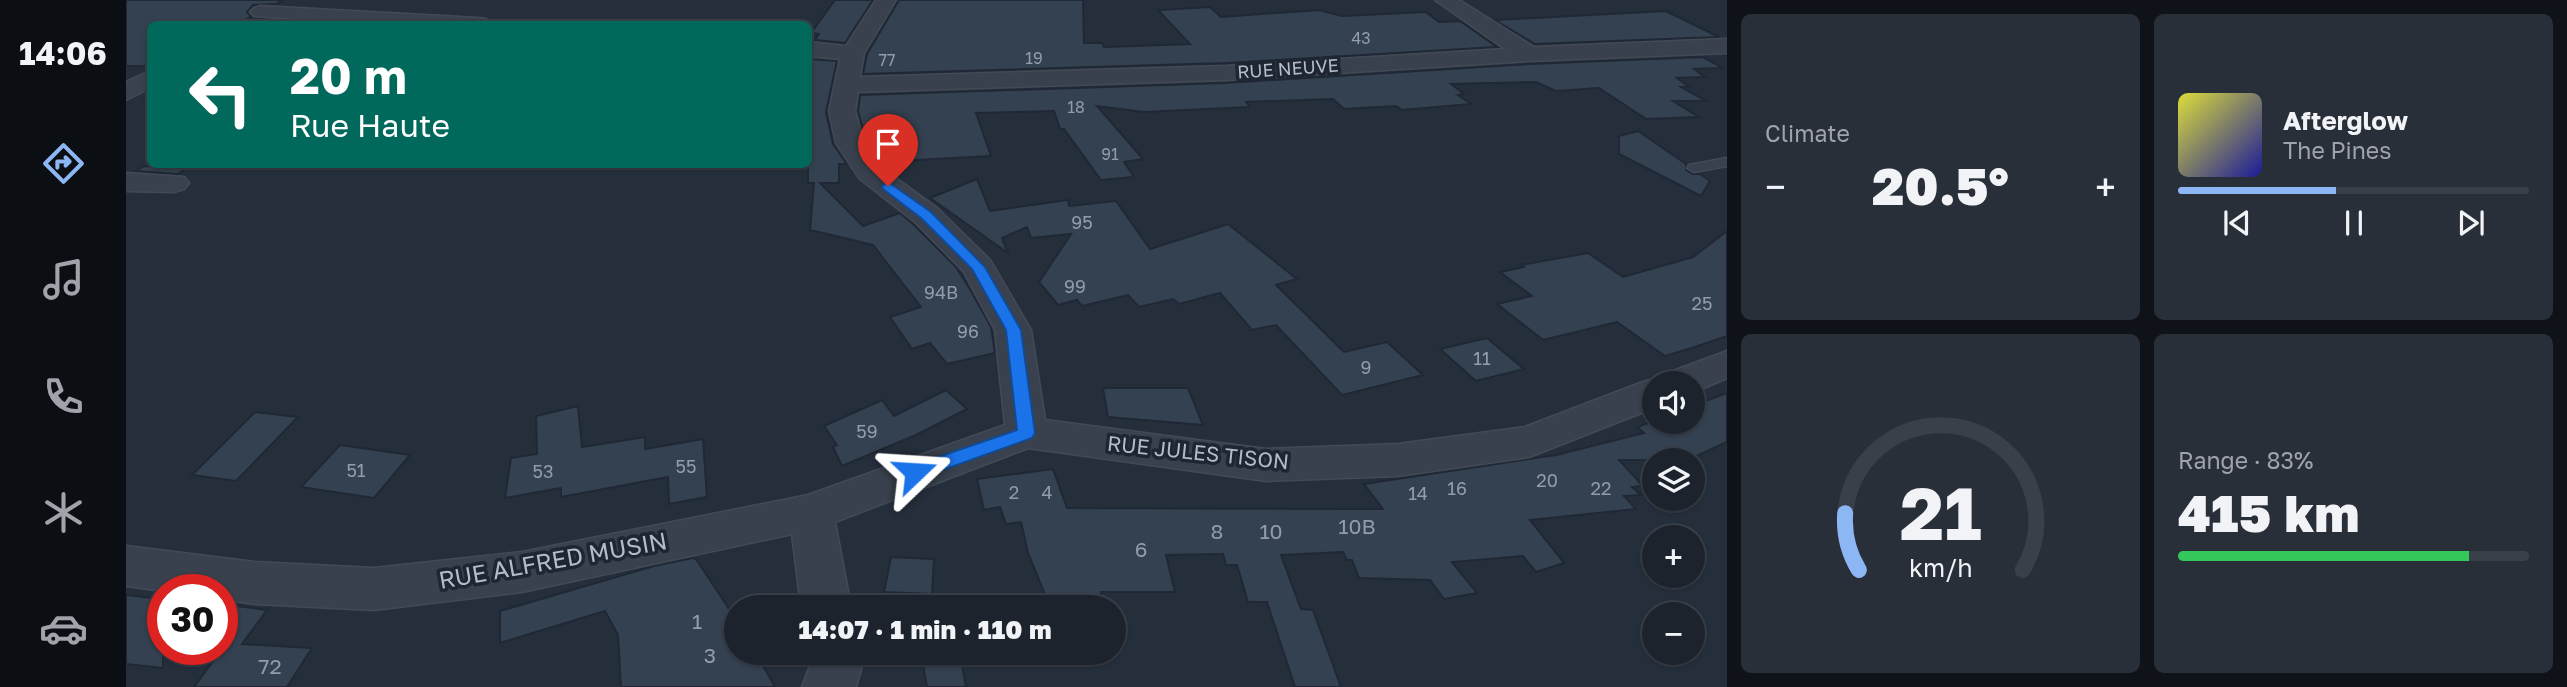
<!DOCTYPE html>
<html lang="en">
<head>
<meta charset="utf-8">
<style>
  :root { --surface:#1c232d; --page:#292f39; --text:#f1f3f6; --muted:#a0a4aa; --line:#3a4049; --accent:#8db7f4 }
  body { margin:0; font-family:"Golos Text",sans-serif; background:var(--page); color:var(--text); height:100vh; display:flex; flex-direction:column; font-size:26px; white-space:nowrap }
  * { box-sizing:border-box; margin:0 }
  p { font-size:23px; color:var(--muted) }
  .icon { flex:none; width:38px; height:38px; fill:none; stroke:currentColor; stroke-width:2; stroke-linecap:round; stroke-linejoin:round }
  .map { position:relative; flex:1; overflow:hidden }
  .sheet { display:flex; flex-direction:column; gap:14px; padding:14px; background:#0f1319; width:840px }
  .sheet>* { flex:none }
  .banner { position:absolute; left:21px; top:21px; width:665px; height:147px; border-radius:10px; box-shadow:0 2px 5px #0004,0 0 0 2px var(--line); background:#00695c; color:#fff; overflow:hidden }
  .buttons { position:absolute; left:1516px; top:371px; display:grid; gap:14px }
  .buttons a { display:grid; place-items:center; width:63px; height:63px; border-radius:50%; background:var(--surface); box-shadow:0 2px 5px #0004,0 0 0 2px var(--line); font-size:35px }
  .speed { position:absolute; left:21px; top:574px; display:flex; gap:14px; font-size:35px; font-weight:700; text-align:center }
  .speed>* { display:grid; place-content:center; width:91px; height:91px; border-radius:50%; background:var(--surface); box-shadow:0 2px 5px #0004,0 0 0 2px var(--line); line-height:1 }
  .speed .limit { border:10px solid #d22; background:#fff; color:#111 }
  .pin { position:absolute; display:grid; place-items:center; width:60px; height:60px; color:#fff; margin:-72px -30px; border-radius:50% 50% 50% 0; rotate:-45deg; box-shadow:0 0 7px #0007 }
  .pin .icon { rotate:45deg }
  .me { position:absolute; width:77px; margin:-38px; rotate:70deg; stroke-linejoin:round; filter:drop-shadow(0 0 5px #0008) }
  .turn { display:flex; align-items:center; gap:24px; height:147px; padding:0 28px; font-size:32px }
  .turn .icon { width:91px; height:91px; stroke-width:2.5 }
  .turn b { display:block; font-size:49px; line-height:60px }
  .big { font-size:52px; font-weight:800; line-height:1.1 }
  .sheet .tile { flex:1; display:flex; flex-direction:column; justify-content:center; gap:10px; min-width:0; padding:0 24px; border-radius:10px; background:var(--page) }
  .sheet .dial { align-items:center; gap:0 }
  .dial svg { height:182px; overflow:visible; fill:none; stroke:var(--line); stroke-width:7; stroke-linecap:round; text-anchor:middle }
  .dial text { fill:var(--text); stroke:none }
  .song { display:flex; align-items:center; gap:21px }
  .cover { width:84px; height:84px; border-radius:10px; background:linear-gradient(135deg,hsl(60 70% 55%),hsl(240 70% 35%)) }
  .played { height:7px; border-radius:4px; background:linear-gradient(90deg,var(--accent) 45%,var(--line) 45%) }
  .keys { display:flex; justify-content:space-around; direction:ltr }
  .heat { display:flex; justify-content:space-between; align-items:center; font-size:38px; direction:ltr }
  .charge { height:10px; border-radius:5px; background:linear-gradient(90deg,#34c759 83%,var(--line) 0) }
  .sheet .tiles { flex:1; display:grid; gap:14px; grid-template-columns:repeat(2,1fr) }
  .trip { position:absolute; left:598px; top:595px; width:402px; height:70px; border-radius:35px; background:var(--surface); box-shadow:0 2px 5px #0004,0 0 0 2px var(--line); font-weight:800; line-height:70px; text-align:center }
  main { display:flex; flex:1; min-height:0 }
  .dock { display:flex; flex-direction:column; width:126px; justify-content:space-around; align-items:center; background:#0b0e12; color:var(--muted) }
  .dock .icon { width:49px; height:49px }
  .dock .active { color:var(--accent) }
  .dock b { font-size:32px; color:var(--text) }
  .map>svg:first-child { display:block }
  .building { fill:#344150; stroke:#1f2834; stroke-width:2 }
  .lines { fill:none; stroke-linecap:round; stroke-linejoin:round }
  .service-casing { stroke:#414a56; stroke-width:3 }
  .minor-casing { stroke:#414a56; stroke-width:3 }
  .service { fill:#38414d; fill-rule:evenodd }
  .minor { fill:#38414d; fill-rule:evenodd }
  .route { fill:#1a73e8; stroke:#114b97; stroke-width:2 }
  .labels { text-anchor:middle; stroke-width:7; stroke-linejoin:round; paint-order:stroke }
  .far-number-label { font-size:16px; fill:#939ca9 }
  .far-street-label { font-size:18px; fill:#b4bcc8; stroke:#1d2632 }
  .number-label { font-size:18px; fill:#939ca9 }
  .street-label { font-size:21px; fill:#b4bcc8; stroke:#1d2632 }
  .near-number-label { font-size:21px; fill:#939ca9 }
  .near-street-label { font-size:24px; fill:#b4bcc8; stroke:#1d2632 }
</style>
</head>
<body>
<main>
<nav class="dock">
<b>14:06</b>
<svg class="icon active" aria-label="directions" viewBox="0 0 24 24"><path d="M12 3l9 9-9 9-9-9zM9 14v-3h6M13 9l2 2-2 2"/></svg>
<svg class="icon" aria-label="music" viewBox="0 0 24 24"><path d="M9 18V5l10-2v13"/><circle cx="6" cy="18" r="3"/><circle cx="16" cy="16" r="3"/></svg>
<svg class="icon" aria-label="phone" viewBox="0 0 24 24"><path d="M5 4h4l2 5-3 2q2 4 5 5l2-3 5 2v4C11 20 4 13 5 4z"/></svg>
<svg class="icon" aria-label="climate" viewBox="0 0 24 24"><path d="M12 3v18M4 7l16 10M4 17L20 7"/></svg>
<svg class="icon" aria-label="car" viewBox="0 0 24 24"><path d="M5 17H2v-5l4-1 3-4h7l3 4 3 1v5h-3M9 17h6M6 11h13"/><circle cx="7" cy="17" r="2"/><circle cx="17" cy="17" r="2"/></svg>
</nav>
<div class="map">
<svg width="1601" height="687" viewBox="0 0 1601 687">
  <rect width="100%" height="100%" fill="#252f3c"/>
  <g class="building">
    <polygon points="0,0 158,0 150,4 127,5 121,12 125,17 112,24 24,24 24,66 0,66"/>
    <polygon points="709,0 747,0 719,43 689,40 693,34 685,33"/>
    <polygon points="773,0 957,0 958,43 976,43 978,47 1064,44 1032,10 1084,7 1095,17 1193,10 1216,16 1300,12 1313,22 1334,21 1371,47 1100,63 737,74 741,54"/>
    <polygon points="1540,11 1593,37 1409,44 1369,20"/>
    <polygon points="1577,57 1597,68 1568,69 1579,77 1551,78 1563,87 1555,87 1580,101 1547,101 1573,117 1520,119 1473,88 1430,91 1410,82 1325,84 1338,94 1332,95 1345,104 1276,110 1270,106 1218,109 1207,99 1120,102 1124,107 1018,112 971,106 1017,159 998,162 1008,177 975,180 938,129 934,129 928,111 850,113 865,156 754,162 740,142 732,111 734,95 1100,83 1403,64"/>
    <polygon points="682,59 711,61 700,112 707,144 721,164 713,164 713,183 694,183 737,226 774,213 787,224 830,267 845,291 865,327 869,353 821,364 804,343 786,349 764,317 795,307 747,245 684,230 688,183 682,183"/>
    <polygon points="1512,131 1560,164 1560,170 1567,174 1574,174 1584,181 1575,196 1493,154 1493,136"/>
    <polygon points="18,166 62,167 52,174 10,171"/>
    <polygon points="851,179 864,211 942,200 943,206 990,201 1024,249 1102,224 1171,279 1150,285 1218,352 1261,342 1297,375 1216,395 1150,325 1126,330 1094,293 1053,304 1047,299 1013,307 1002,295 956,306 951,300 932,305 913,282 945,234 905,238 901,227 876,238 882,253 804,198"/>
    <polygon points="1601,231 1601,336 1566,348 1539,356 1491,322 1417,340 1371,304 1406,296 1374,272 1398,267 1395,265 1462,253 1497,277 1567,257"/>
    <polygon points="1361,338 1398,369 1350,381 1314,349"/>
    <polygon points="977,388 1062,388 1077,425 982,417"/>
    <polygon points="820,390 841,409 790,435 716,466 707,447 711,445 698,426 756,400 768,416"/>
    <polygon points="1601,393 1601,442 1562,460 1493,460 1517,486 1506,487 1515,495 1498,496 1510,509 1404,520 1438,563 1410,572 1397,556 1326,562 1351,593 1318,599 1304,580 1233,578 1226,560 1221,560 1217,552 1155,555 1175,609 1187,610 1215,687 1169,687 1141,602 1122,602 1111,565 1100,565 1097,554 1040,555 1049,592 975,592 974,607 924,607 902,553 895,522 880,524 874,507 858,510 851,479 927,469 941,508 1257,509 1238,484 1430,455 1518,433 1511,427 1528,421 1566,422 1566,406"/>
    <polygon points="452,406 456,447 519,437 519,449 577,439 581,497 543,504 542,477 435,497 435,488 379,498 385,458 411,454 410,416"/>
    <polygon points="129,412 172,417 110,481 66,475"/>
    <polygon points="214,445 284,455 248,498 175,487"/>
    <polygon points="765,557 808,559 806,594 758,592"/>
    <polygon points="567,558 570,559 611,621 611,653 630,653 649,687 495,687 492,635 479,611 374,643 374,611 528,566"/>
    <polygon points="0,595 37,599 37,668 0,664"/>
    <polygon points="96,604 141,610 116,644 186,648 161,687 68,687 96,649"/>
    <polygon points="795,653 834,653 840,687 801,687"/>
  </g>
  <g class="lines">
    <defs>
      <polygon id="service" points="1601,158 1601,166 1568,172 1561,168 1563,165"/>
      <g id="minor">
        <polygon points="750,0 770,0 738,53 734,77 1100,66 1379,49 1309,0 1333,0 1408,47 1601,39 1601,53 1403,61 1100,80 732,92 729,111 738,143 753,166 811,208 864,260 905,330 919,420 1140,449 1272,444 1399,427 1514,383 1528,379 1535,381 1539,374 1601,351 1601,378 1566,393 1566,383 1528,383 1528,408 1403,457 1272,476 1140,481 902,448 709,522 725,607 675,607 666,534 396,592 248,610 129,604 96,599 96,590 37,591 0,586 0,546 129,562 248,568 396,552 682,495 879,425 869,330 838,272 789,222 733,178 710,143 703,111 714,59 682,56 682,42 720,46"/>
        <polygon points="135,6 352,18 360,19 363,24 246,24 128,16 124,12 128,8"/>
        <polygon points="24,71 24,88 0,100 0,82"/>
        <polygon points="0,173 58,177 63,183 58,189 48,192 0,191"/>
        <polygon points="681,653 733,653 736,666 730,687 676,687 684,666"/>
      </g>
    </defs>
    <use href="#service" class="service-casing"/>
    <use href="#minor" class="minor-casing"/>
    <use href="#service" class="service"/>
    <use href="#minor" class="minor"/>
  </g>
  <polygon class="route" points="762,182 805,212 859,267 895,330 909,433 906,438 789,480 783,478 780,472 783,467 891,430 880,330 846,269 795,218 757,189 756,186"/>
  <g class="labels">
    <g class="far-number-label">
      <text x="1235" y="44">43</text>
      <text x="908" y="64">19</text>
      <text x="761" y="66">77</text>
      <text x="950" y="113">18</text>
      <text x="984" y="160">91</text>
    </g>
    <g class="far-street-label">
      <text transform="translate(1162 69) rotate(-4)" y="6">RUE NEUVE</text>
    </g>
    <g class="number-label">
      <text x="956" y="229">95</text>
      <text x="949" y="293">99</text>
      <text x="815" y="299">94B</text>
      <text x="1576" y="310">25</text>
      <text x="842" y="338">96</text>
      <text x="1356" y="365">11</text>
      <text x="1240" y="374">9</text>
      <text x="741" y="438">59</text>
      <text x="560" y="473">55</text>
      <text x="230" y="477">51</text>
      <text x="417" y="478">53</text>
      <text x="1421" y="487">20</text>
      <text x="1331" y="495">16</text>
      <text x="1475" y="495">22</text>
      <text x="888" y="499">2</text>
      <text x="921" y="499">4</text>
      <text x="1292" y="500">14</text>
    </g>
    <g class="street-label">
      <text transform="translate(1072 453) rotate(6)" y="7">RUE JULES TISON</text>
    </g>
    <g class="near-number-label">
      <text x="1231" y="534">10B</text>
      <text x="1091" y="539">8</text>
      <text x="1145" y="539">10</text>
      <text x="1015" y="557">6</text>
      <text x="571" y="629">1</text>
      <text x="584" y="663">3</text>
      <text x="144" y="674">72</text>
    </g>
    <g class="near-street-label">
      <text transform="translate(427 561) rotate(-10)" y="8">RUE ALFRED MUSIN</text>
    </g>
  </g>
</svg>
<div class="buttons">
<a><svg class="icon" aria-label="sound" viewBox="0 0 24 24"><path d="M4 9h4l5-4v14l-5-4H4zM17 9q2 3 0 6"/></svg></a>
<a><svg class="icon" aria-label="layers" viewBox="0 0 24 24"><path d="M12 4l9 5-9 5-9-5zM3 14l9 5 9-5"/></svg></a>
<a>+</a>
<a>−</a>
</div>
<div class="speed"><div class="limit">30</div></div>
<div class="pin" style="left:762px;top:186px;background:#d93025"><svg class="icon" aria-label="arrive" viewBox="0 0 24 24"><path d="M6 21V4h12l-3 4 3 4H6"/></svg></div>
<svg class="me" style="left:789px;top:472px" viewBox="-20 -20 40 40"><path d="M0-17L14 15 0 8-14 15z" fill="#1a73e8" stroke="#fff" stroke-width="4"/></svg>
<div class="trip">14:07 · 1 min · 110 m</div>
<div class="banner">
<div class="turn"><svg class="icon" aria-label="left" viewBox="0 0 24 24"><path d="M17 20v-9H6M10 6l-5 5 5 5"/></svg><div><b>20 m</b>Rue Haute</div></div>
</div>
</div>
<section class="sheet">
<div class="tiles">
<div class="tile"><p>Climate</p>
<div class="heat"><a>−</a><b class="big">20.5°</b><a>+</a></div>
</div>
<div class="tile">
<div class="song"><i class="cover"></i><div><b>Afterglow</b><p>The Pines</p></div></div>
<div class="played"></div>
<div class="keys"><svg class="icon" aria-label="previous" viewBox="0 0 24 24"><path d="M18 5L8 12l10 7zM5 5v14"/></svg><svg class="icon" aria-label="pause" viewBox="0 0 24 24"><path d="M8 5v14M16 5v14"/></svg><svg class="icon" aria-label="next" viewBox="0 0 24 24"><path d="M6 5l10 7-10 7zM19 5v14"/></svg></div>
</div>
<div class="tile dial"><svg viewBox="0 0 100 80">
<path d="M14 69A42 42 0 1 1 86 69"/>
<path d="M14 69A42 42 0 0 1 8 44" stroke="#8db7f4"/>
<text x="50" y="56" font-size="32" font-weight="700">21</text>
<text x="50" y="72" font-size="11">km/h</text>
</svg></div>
<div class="tile"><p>Range · 83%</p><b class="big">415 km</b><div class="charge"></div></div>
</div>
</section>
</main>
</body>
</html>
